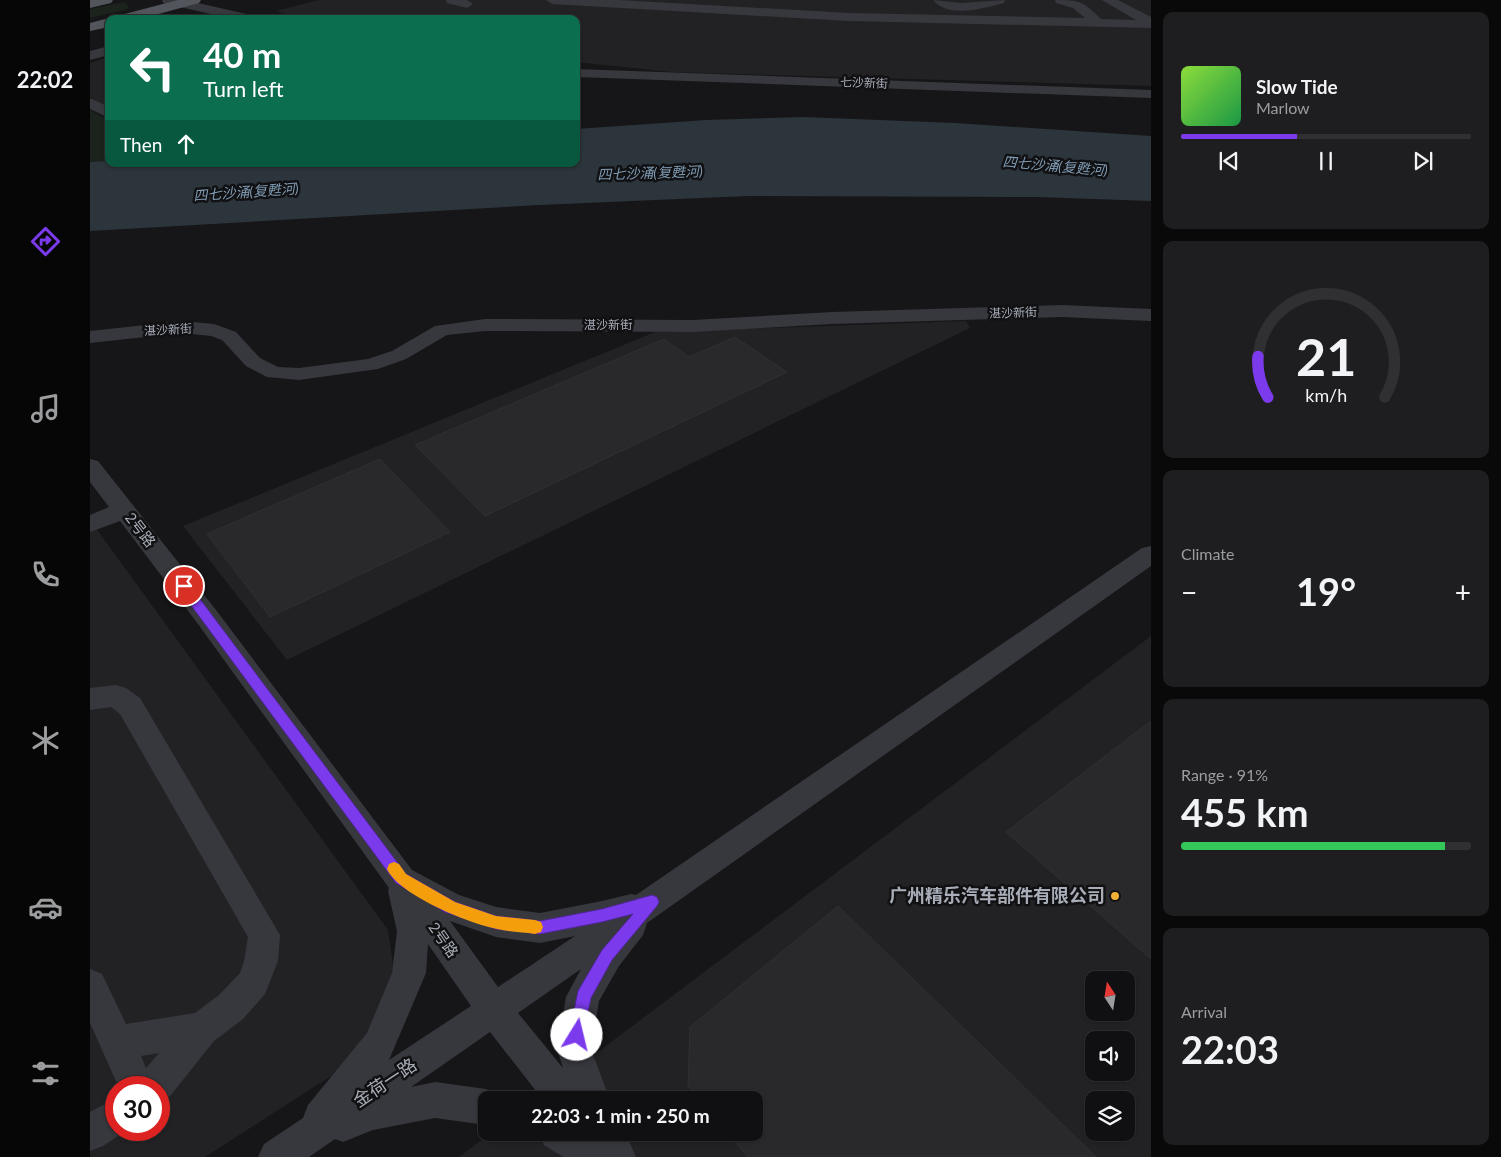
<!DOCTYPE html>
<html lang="en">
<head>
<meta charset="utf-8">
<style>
  :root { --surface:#101012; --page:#1e1e20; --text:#f1f3f6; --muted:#9c9d9f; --line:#303032; --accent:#7c3aed }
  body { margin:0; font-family:Lato,"Noto Sans SC",sans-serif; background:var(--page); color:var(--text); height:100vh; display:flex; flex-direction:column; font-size:19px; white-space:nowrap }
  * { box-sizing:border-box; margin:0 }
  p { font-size:16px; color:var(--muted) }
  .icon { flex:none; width:28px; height:28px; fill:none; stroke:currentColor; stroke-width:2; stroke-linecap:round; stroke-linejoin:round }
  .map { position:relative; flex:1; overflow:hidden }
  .details { display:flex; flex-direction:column; gap:12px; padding:12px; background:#09090a; width:350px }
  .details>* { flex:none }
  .top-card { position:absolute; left:15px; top:15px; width:475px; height:152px; border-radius:10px; box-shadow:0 1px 4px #0004,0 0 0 1px var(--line); background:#0b6e4f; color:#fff; overflow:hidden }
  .needle { width:32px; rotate:348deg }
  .controls { position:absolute; left:995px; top:971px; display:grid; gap:10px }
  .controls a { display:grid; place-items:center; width:50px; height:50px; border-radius:10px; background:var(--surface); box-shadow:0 1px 4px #0004,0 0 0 1px var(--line); font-size:25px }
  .speed { position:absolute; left:15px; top:1076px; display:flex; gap:10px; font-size:25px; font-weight:700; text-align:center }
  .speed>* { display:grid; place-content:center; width:65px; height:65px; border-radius:50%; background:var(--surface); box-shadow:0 1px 4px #0004,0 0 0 1px var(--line); line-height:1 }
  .speed .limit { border:8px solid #d22; background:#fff; color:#111 }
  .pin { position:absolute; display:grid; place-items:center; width:42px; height:42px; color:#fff; margin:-21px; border:2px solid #fff; border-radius:50%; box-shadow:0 1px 5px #0007 }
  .me { position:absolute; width:55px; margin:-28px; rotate:9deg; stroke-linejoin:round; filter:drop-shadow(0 0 4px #0008) }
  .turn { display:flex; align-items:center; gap:18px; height:105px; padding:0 15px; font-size:22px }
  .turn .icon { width:65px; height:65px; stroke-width:2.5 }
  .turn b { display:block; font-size:35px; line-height:42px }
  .then { display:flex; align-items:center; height:48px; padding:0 15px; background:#0003; gap:10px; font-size:19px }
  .big { font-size:38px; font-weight:700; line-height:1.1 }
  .details .widget { flex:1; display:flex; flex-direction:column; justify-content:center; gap:8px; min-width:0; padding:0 18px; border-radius:10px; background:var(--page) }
  .details .dial { align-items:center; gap:0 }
  .dial svg { height:130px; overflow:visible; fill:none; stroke:var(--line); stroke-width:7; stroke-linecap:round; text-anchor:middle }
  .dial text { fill:var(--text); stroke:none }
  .song { display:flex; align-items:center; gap:15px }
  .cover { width:60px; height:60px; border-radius:8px; background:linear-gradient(135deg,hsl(90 70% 55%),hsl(140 70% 35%)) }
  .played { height:5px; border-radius:2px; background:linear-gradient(90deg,var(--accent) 40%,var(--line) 40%) }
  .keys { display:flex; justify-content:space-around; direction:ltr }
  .heat { display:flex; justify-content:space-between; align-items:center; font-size:28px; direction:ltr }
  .charge { height:8px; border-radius:4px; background:linear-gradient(90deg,#34c759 91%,var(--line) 0) }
  .trip { position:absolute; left:388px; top:1091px; width:285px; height:50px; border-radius:10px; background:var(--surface); box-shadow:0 1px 4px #0004,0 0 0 1px var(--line); font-weight:700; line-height:50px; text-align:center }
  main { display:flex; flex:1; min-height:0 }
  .menu { display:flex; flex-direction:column; width:90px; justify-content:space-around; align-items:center; background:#060607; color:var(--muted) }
  .menu .icon { width:35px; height:35px }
  .menu .current { color:var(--accent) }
  .menu b { font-size:22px; color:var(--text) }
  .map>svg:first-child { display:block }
  .built { fill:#222225; fill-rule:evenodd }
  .green { fill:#1c231d }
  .water { fill:#2c353c }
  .building { fill:#29292c; stroke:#303034 }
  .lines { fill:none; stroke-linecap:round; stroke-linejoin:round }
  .minor { fill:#37383d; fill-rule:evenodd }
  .major { fill:#53555c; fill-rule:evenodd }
  .route { fill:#7c3aed; stroke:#51269a }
  .slow { fill:#f59e0b }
  .poi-dot { fill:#f2b134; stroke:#111113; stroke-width:2 }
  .labels { text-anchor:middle; stroke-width:5; stroke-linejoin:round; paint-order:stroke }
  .far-street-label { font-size:12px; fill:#a8adb8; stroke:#111113 }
  .far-water-label { font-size:14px; font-style:italic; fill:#7f9bb3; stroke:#111113 }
  .street-label { font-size:15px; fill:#a8adb8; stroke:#111113 }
  .near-poi-label { font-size:18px; font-weight:bold; fill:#a8adb8; stroke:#111113; text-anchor:end }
  .near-street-label { font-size:18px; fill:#a8adb8; stroke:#111113 }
</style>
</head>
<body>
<main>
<nav class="menu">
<b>22:02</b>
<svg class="icon current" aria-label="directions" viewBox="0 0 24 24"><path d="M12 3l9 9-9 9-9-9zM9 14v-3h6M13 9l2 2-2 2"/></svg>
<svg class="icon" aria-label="music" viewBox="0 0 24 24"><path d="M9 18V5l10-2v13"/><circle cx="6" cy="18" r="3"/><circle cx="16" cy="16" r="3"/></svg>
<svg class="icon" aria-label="phone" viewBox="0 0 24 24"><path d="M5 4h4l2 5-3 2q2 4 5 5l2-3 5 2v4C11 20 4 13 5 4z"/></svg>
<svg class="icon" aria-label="climate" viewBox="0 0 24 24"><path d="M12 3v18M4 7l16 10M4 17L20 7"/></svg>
<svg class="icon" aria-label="car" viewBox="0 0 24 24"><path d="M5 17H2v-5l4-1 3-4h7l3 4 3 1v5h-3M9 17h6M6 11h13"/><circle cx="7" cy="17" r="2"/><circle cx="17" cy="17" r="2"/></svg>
<svg class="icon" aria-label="filters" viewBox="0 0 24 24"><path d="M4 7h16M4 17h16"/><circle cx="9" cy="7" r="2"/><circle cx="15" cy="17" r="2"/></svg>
</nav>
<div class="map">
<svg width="1061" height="1157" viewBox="0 0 1061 1157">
  <rect width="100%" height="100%" fill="#161618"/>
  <g class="built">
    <polygon points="229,0 1061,0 1061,86 582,72 486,62 486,19 210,19 186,11"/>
    <polygon points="19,57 19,109 0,97 0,63"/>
    <polygon points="876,321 880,328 197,660 93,526 565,332"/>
    <path d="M0,520L298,930L303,964L299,998L260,1064L115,1157H0ZM26,1088H69V1130H26Z"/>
    <path d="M1061,636V1157H369L401,1133L664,1132V1100H444ZM1004,980H1036V1012H1004ZM1004,1040H1036V1072H1004ZM1004,1100H1036V1132H1004Z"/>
  </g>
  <g class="green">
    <polygon points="35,2 39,7 35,10 0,18 0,9"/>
    <polygon points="0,110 19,121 19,161 0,162"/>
  </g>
  <polygon class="water" points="714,117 865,123 1061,136 1061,201 947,197 658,196 449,205 0,231 0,162 19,161 19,164 486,164 486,129 616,120"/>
  <g class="building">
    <polygon points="645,337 697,372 395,516 325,445 574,339 599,357"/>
    <polygon points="290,459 360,532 180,617 117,534"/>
    <polygon points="1061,721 1061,959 916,832"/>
    <polygon points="748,906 1006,1157 658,1157 637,1132 664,1132 664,1100 610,1100 598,1086 600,1027"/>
  </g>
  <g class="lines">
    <g class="minor">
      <polygon points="72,0 95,0 165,16 166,19 142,19 73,3"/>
      <polygon points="356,0 377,0 383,4 377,8 357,3"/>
      <path d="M456,0H529L759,13L995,18L983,8L966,3L965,0C991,0 992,1 1011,19L1046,20L1012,0H1028L1061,17V28L759,21L462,4Z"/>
      <path d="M843,0L871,3L915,0L914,3C894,8 859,19 843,0Z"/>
      <polygon points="19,46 19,55 0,60 0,51"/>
      <polygon points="486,69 1061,90 1061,98 486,77"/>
      <polygon points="0,98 19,107 19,118 0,109"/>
      <polygon points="972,305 1061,309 1061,321 972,317 742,324 603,332 395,331 357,335 316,359 288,369 209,380 177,377 156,366 132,340 121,336 92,333 0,343 0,331 92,321 124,324 146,332 170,358 188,367 209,368 278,359 302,351 345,326 395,319 603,320 742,312"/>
      <path d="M0,459L8,461L126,610L322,870L369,895L406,907L450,913L512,901L541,894L546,895L1052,548L1061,546V566L557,923L553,935L529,966L509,1001L501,1049L520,1100H453L400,1032L321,1087L345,1082L396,1089L409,1094L411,1100H396V1125L345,1118L283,1130L253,1142L245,1139L219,1157H168L174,1144L213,1118L218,1105L277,1033L302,973L307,931L298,891L299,888L108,624L30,521L0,532V515L19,507L0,482ZM360,921L406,937L450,943L485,936L408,987ZM338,944L381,1006L299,1060L336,973ZM491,969L476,997L467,1049L473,1068L428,1013Z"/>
      <path d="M26,685L36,688L50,698L190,935L188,961L175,994L153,1019L124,1041L76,1101L69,1103V1088H29L0,1023V969L12,974L36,1024L105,1013L129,995L150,973L154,961L158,937L30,714L21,707L0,710V688ZM69,1053L56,1068L51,1056Z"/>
      <polygon points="26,1098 26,1130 37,1130 13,1146 0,1151 0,1112"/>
      <polygon points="449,1132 535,1132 546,1157 473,1157 454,1145"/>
    </g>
    <g class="major">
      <polygon points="0,0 23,0 21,3 0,8"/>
      <polygon points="88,0 111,0 109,3 50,19 25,19 27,16"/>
      <polygon points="19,18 24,19 19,19 19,27 0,31 0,23"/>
    </g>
  </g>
  <polygon class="route" points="94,582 98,583 316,874 365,902 406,916 450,921 512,909 562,895 567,897 569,902 567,906 522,960 501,998 492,1040 487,1043 481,1040 479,1035 488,991 512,950 543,914 512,922 450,934 406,929 355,912 306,883 89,589 88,586"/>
  <path class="slow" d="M304,862L309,864L316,874L365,902L406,916L445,920L451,922L453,927L451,932L445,934C433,932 419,932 407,929C378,923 309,895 297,869L299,864Z"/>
  <circle class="poi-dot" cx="1025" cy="896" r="5"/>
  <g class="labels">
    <g class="far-street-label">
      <text transform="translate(774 83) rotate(2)" y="4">七沙新街</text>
      <text transform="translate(923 313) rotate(-2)" y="4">湛沙新街</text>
      <text x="518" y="329">湛沙新街</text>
      <text transform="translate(78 330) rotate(-3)" y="4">湛沙新街</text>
    </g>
    <g class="far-water-label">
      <text transform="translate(965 166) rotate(5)" y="5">四七沙涌(复甦河)</text>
      <text transform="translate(560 173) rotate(-2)" y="5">四七沙涌(复甦河)</text>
      <text transform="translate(156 192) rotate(-4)" y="5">四七沙涌(复甦河)</text>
    </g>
    <g class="street-label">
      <text transform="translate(50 530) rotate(52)" y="5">2号路</text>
      <text transform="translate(353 940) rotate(55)" y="5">2号路</text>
    </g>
    <g class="near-poi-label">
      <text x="1015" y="902">广州精乐汽车部件有限公司</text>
    </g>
    <g class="near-street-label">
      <text transform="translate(295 1083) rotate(-34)" y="6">金荷一路</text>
    </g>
  </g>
</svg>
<div class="controls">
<a><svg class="needle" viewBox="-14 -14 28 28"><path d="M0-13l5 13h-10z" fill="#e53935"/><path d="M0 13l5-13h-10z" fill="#9c9d9f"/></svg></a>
<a><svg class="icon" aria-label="sound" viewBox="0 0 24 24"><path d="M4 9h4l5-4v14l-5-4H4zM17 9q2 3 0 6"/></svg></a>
<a><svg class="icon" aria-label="layers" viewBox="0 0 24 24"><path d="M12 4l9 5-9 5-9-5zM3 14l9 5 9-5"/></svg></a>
</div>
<div class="speed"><div class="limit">30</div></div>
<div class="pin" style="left:94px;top:586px;background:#d93025"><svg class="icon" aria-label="arrive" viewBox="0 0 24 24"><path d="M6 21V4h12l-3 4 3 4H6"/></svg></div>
<svg class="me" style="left:487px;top:1035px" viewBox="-20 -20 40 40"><circle r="19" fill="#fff"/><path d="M0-13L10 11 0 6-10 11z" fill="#7c3aed"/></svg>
<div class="trip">22:03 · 1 min · 250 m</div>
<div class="top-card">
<div class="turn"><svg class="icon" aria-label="left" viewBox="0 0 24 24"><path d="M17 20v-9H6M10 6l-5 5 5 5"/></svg><div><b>40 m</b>Turn left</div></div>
<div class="then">Then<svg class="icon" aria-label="ahead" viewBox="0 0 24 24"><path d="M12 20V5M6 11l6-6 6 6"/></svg></div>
</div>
</div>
<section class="details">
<div class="widget">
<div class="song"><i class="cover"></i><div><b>Slow Tide</b><p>Marlow</p></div></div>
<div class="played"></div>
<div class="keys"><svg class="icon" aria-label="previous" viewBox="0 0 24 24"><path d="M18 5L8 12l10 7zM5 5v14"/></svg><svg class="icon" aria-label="pause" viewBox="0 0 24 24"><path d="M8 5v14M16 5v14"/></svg><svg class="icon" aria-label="next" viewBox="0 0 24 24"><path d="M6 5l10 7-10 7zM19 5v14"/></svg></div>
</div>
<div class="widget dial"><svg viewBox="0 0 100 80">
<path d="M14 69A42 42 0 1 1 86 69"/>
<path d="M14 69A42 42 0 0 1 8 44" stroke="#7c3aed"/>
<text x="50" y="56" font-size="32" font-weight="700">21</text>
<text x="50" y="72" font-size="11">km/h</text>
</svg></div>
<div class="widget"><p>Climate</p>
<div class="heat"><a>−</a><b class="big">19°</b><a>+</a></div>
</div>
<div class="widget"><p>Range · 91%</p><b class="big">455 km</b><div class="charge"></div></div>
<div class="widget"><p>Arrival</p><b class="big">22:03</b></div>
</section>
</main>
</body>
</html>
